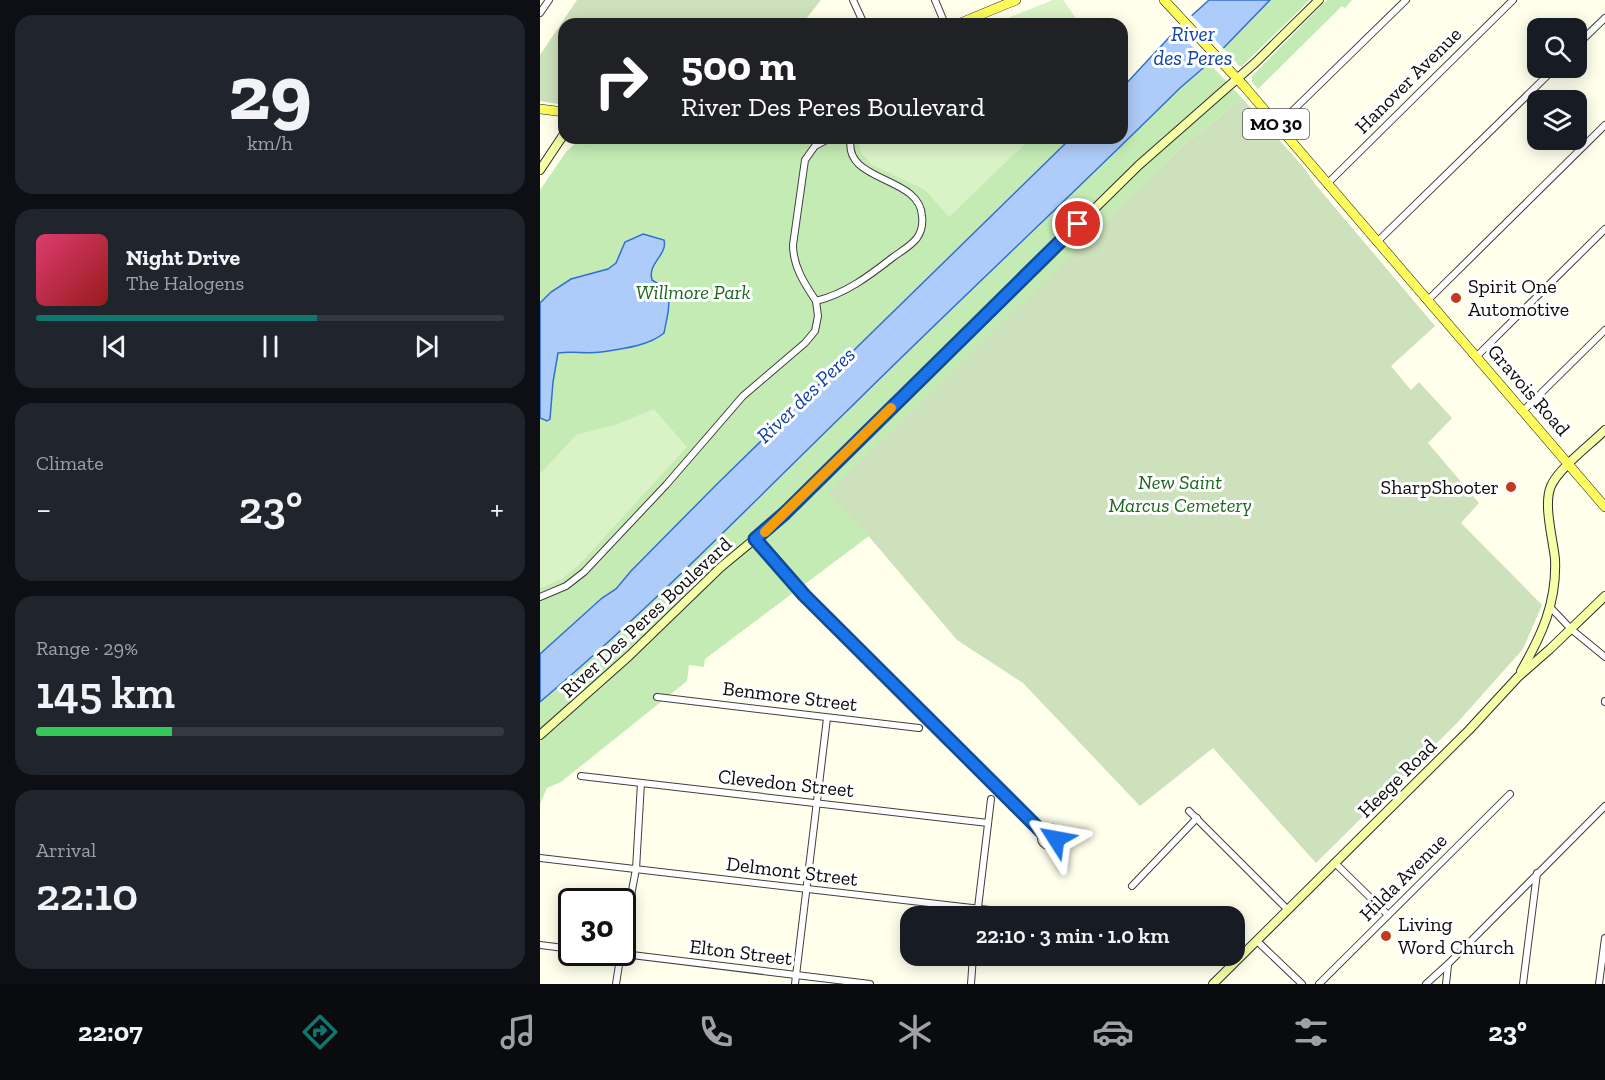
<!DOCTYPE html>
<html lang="en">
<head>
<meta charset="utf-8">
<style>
  :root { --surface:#171b24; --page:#20242c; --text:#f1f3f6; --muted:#9ea1a6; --line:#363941; --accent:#0f766e }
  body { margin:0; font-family:"Zilla Slab",serif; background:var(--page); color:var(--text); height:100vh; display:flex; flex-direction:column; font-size:22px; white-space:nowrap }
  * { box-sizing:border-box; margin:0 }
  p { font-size:20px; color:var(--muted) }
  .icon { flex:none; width:33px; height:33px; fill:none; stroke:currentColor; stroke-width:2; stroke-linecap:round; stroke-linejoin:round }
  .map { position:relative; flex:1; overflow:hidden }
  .side { display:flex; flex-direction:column; gap:15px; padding:15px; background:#0d0f14; width:540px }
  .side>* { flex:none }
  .hud { position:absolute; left:18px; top:18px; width:570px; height:126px; border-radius:18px; box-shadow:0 3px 15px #0003; background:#202124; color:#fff; overflow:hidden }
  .controls { position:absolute; left:987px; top:18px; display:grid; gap:12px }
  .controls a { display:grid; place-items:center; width:60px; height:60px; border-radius:12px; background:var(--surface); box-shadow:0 3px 15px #0003; font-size:30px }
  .speed { position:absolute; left:18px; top:888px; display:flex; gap:12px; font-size:30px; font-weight:700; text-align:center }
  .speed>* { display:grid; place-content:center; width:78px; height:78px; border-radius:50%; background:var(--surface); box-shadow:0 3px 15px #0003; line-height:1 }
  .speed .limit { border:3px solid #111; border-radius:9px; background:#fff; color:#111 }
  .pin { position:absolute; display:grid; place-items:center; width:51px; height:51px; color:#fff; margin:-26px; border:3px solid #fff; border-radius:50%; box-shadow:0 2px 6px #0007 }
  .me { position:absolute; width:66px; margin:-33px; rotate:304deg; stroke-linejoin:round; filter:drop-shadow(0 0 4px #0008) }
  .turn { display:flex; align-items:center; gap:21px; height:126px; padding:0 24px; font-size:27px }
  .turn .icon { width:78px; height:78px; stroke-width:2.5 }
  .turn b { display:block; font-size:42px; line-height:51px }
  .big { font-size:45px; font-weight:600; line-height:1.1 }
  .side .card { flex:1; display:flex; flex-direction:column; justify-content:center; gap:9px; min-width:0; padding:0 21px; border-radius:18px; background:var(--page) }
  .side .dial { align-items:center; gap:0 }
  .dial b { font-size:78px; line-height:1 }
  .song { display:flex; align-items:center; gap:18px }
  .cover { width:72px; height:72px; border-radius:9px; background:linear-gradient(135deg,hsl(340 70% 55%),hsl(0 70% 35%)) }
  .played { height:6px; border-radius:3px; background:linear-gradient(90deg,var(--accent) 60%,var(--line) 60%) }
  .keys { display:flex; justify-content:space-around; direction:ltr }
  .heat { display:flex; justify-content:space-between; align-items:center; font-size:33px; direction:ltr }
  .charge { height:9px; border-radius:4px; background:linear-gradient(90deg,#34c759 29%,var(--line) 0) }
  .trip { position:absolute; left:360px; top:906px; width:345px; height:60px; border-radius:18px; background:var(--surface); box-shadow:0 3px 15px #0003; font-weight:600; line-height:60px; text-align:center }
  .tab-bar { display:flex; height:96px; justify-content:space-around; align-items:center; background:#090b0e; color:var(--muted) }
  .tab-bar .icon { width:42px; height:42px }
  .tab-bar .active { color:var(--accent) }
  .tab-bar b { font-size:27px; color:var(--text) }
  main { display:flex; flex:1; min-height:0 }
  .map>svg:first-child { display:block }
  .green { fill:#c4ebb4 }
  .cemetery { fill:#cde1bc }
  .pitch { fill:#d9f2c6 }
  .water { fill:#aeccf9; stroke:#326fd3; stroke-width:1.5 }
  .pier { fill:#ffffec }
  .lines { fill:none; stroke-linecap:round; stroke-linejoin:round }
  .street-casing { stroke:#3f3f3f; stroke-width:8 }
  .secondary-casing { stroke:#2e2e2e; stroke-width:10 }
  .primary-casing { stroke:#1d1d1d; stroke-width:10 }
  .street { stroke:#fff; stroke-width:6 }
  .secondary { stroke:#f5ffa7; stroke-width:8 }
  .primary { stroke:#fefb5c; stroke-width:9 }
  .route-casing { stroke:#114b97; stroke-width:15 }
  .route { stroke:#1a73e8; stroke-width:10 }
  .slow { stroke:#f59e0b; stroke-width:10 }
  .poi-dot { fill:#c23b1f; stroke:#fff; stroke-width:2 }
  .labels { text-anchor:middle; stroke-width:6; stroke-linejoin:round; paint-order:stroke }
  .shield { fill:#fff; stroke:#555; stroke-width:1.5 }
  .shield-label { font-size:18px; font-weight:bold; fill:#0c0c0c }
  .street-label { font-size:20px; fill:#0c0c0c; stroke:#fff }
  .poi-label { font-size:20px; fill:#0c0c0c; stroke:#fff; text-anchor:start }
  .park-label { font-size:20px; font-style:italic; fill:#1a661b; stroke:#fff }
  .water-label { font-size:21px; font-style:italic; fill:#1143a3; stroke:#fff }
</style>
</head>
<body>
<main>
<section class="side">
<div class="card dial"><b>29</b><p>km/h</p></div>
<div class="card">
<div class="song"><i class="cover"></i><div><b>Night Drive</b><p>The Halogens</p></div></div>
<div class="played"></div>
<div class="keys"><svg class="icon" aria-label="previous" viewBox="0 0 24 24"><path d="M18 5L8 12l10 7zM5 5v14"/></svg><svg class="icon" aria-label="pause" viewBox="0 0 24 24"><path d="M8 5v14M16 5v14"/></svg><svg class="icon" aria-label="next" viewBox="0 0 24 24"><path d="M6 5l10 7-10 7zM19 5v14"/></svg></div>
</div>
<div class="card"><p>Climate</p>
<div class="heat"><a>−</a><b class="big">23°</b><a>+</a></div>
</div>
<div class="card"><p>Range · 29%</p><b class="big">145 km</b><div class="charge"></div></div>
<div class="card"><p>Arrival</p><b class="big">22:10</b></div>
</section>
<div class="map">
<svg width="1065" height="984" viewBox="0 0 1065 984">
  <rect width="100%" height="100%" fill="#ffffec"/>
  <g class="green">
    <polygon points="730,0 770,0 702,66 699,66 683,47"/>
    <polygon points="787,0 812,0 805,8 802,6 718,89 712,82 712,76"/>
    <path d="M669,63L703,99L691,106L670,125L645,143L289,493L329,536L165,659L164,667L149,665L147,681L21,782L7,788L0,804V702C110,609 209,506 312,406C420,299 532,195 640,88Z"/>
    <polygon points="41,138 531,138 175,485 91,571 76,589 61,598 0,654 0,190 26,152"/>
  </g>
  <g class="cemetery">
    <polygon points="37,0 281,0 262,24 24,24 24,105 0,101 0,55"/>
    <polygon points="703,99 765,169 775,184 895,326 851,366 871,390 879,382 912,418 888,443 939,503 921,523 1002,605 983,649 917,723 776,863 673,748 600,806 483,683 417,640 325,532 288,493 645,143 670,125 691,106"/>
  </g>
  <g class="pitch">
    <polygon points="513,0 523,0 540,24 453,24"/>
    <polygon points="318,138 491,138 409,217 385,190 332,165 321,153"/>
    <polygon points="114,409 147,447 39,565 22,579 0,588 0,474 36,435 77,424"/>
  </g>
  <g class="water">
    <path d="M669,0H730L669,63L640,88C532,195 420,299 312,406C209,506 110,609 0,702V654L62,598L76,589L91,571L176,485L531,138H582V88L636,30Z"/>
    <path d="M103,234L124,240C128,255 107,263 112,280C137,293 128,310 124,333C109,346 81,349 61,352C47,354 32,351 18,353L13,382L10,419L7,421L0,418V303L11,292L31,279L68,269L76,263L85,242Z"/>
  </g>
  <polygon class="pier" points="649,13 685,50 671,66 634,28"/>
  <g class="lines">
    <defs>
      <g id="street">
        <polyline points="313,0 324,24"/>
        <polyline points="395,0 405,24"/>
        <polyline points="0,13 9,0"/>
        <polyline points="1036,46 1065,18"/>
        <polyline points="737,126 866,0"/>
        <polyline points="787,184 973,0"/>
        <polyline points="837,242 1015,68"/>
        <path d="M276,301C264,283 253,266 253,245L265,160L275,146L290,138"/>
        <polyline points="887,301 1065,125"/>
        <polyline points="936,357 1065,229"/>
        <polyline points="983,411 1065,330"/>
        <polyline points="215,539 264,595 503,833"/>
        <path d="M0,597L26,586L44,572L126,485L203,396L265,343L275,331L278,316L276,301C305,294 329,276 352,258C360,252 371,246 377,238C382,231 383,224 382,216C380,175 302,183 311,138"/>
        <polyline points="1011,608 1031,629 1065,657"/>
        <polyline points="117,697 379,728"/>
        <polyline points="1065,702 1065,701"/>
        <polyline points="41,776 448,823"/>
        <polyline points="649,811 748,910"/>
        <circle cx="509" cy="838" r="8"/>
        <polyline points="0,858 501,916"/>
        <polyline points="795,863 848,915"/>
        <polyline points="592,886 657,818"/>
        <polyline points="437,916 451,799"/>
        <polyline points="717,941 762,984"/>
        <polyline points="82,944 96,869 101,783"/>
        <polyline points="0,945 32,949"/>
        <polyline points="67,952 330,984"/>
        <polyline points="76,984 81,952"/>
        <polyline points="255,984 287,718"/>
        <polyline points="431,984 433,956"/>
        <polyline points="779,984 970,794"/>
        <polyline points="886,984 908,964 1065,806"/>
        <polyline points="906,984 908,965"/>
        <polyline points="983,984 997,873"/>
        <polyline points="1059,984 1065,938"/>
      </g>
      <g id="secondary">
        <polyline points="0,170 24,134"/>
        <path d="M981,671C1002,635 1017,602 1015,559C1013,539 1003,504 1011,486C1018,469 1051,444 1065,430"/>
        <polyline points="0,735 89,656 181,567 239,519 599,165 715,63 779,0"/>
        <polyline points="673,984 929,730 978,677 1010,649 1065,596"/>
      </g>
      <g id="primary">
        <polyline points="624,0 704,86 1065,507"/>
        <polyline points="418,24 476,0"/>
        <polyline points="0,109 24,112"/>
      </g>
    </defs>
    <use href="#street" class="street-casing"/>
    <use href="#secondary" class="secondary-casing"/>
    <use href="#primary" class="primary-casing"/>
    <use href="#street" class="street"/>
    <use href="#secondary" class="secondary"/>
    <use href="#primary" class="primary"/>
  </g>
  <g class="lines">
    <defs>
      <polyline id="route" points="516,839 512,831 503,833 264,595 215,539 245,513 538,224"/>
    </defs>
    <use href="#route" class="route-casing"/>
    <use href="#route" class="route"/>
    <polyline class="slow" points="225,532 351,408"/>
  </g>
  <g class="poi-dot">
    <circle cx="916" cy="298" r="6"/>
    <circle cx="971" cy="487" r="6"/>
    <circle cx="846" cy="936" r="6"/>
  </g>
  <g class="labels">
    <rect class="shield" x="703" y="109" width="66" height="30" rx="4.5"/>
    <g class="shield-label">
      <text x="736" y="130">MO 30</text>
    </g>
    <g class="street-label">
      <text transform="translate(868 80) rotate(-45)" y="7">Hanover Avenue</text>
      <text transform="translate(989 390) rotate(49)" y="7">Gravois Road</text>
      <text transform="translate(106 617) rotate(-43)" y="7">River Des Peres Boulevard</text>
      <text transform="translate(250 696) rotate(7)" y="7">Benmore Street</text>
      <text transform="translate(857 778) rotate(-45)" y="7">Heege Road</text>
      <text transform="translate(246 783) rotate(6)" y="7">Clevedon Street</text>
      <text transform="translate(252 871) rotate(7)" y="7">Delmont Street</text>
      <text transform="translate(863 877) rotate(-45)" y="7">Hilda Avenue</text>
      <text transform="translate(201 952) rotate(7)" y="7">Elton Street</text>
    </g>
    <g class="poi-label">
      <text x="928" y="293">Spirit One<tspan x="928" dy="23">Automotive</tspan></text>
      <text x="959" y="494" text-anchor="end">SharpShooter</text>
      <text x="858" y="931">Living<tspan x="858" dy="23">Word Church</tspan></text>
    </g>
    <g class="park-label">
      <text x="153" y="299">Willmore Park</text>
      <text x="640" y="489">New Saint<tspan x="640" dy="23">Marcus Cemetery</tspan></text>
    </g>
    <g class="water-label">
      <text x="653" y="41">River<tspan x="653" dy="24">des Peres</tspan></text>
      <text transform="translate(266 395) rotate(-44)" y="7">River des Peres</text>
    </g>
  </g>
</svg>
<div class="controls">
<a><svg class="icon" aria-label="search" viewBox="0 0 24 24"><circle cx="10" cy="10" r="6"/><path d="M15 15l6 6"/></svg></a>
<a><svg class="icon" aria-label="layers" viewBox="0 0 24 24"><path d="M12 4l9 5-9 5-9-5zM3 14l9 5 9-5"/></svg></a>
</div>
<div class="speed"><div class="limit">30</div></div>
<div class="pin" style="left:538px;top:224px;background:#d93025"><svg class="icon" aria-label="arrive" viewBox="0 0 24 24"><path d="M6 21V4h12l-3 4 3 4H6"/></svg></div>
<svg class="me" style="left:516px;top:839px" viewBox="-20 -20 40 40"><path d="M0-17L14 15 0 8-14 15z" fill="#1a73e8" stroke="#fff" stroke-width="4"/></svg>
<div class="trip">22:10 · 3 min · 1.0 km</div>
<div class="hud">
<div class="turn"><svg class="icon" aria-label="right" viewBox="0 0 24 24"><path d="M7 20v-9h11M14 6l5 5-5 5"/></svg><div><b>500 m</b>River Des Peres Boulevard</div></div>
</div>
</div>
</main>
<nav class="tab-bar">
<b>22:07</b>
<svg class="icon active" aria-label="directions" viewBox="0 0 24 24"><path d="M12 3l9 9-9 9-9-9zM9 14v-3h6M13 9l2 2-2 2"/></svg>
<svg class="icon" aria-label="music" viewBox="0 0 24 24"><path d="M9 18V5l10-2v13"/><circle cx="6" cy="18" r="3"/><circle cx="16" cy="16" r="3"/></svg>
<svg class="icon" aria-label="phone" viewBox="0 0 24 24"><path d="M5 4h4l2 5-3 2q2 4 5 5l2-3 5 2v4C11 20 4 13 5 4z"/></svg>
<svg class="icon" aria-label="climate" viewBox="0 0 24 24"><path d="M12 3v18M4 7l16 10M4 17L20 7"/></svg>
<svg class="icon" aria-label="car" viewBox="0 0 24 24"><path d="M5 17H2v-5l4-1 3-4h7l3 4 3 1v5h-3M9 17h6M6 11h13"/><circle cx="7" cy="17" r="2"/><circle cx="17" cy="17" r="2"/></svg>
<svg class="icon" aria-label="filters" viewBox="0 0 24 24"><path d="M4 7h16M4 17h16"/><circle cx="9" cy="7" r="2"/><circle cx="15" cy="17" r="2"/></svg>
<b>23°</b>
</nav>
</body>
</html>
